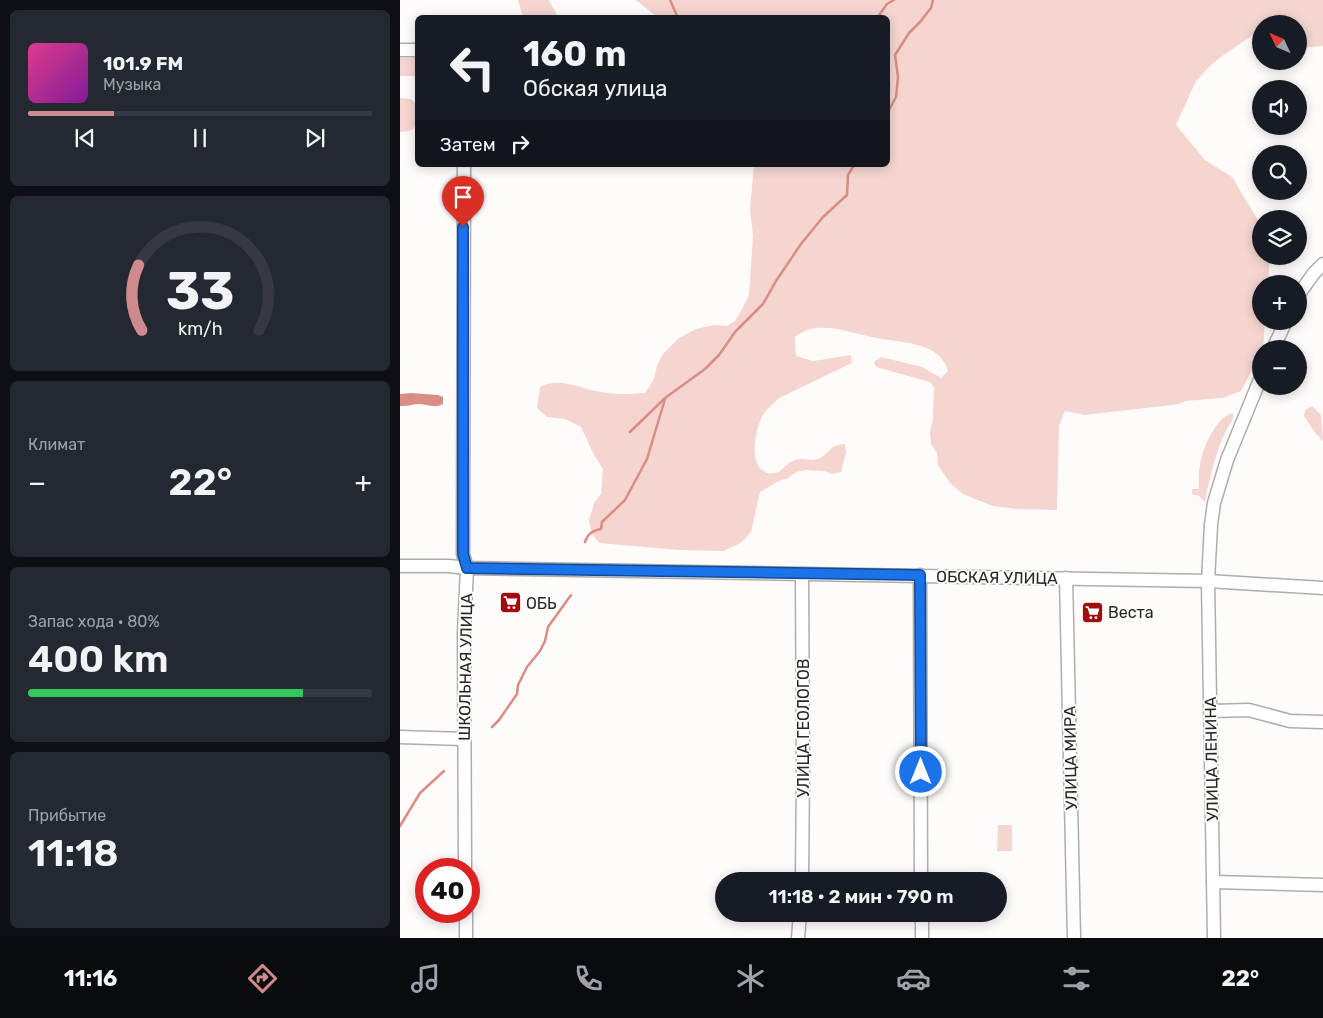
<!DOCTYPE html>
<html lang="ru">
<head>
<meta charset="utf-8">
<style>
  :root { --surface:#171b24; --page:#242831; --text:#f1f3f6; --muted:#9ea1a6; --line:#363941; --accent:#ce8a8e }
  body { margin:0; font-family:Rubik,sans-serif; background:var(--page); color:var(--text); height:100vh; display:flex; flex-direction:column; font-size:19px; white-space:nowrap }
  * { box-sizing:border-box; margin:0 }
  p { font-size:16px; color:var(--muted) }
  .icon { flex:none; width:28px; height:28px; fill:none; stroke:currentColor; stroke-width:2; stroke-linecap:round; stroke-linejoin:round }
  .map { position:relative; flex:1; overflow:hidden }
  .details { display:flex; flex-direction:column; gap:10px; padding:10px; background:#0d0f14; width:400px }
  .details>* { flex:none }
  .guide { position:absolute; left:15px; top:15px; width:475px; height:152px; border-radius:8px; box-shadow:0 2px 12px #0003; background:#171b24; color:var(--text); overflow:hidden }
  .needle { width:32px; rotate:314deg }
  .tools { position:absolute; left:852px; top:15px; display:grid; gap:10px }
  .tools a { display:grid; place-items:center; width:55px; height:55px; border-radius:50%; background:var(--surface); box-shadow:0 2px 12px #0003; font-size:25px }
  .speed { position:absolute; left:15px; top:858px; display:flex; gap:10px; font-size:25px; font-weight:700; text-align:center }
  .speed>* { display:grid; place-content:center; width:65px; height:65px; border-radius:50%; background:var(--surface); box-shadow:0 2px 12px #0003; line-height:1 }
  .speed .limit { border:8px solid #d22; background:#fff; color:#111 }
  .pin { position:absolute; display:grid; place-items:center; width:42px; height:42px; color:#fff; margin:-51px -21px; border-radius:50% 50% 50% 0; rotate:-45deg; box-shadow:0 0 5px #0007 }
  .pin .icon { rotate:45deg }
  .me { position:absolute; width:55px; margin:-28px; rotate:0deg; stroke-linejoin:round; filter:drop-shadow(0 0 4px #0008) }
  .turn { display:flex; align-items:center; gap:18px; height:105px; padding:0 25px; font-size:22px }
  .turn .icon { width:65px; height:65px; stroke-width:2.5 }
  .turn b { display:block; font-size:35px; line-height:42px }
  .then { display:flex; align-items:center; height:48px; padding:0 25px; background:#0003; gap:10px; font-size:19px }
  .big { font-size:38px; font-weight:600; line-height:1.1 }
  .details .widget { flex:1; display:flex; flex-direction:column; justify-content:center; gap:8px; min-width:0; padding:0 18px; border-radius:8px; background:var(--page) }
  .details .dial { align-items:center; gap:0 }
  .dial svg { height:130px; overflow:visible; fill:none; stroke:var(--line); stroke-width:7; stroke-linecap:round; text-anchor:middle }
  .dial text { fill:var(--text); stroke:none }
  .song { display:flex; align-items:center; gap:15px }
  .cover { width:60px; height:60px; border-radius:8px; background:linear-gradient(135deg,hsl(330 70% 55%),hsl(290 70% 35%)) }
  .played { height:5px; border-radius:2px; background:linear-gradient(90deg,var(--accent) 25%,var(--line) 25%) }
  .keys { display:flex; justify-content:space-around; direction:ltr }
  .heat { display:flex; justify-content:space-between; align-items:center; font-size:28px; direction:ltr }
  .charge { height:8px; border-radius:4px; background:linear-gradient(90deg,#34c759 80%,var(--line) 0) }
  .trip { position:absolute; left:315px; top:872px; width:292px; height:50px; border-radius:25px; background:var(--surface); box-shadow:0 2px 12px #0003; font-weight:600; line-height:50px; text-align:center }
  .tabs { display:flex; height:80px; justify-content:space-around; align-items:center; background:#090b0e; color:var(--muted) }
  .tabs .icon { width:35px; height:35px }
  .tabs .on { color:var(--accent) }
  .tabs b { font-size:22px; color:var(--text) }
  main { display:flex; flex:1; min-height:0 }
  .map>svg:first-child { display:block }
  .green { fill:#f5d5d0 }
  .water { fill:#d98d83 }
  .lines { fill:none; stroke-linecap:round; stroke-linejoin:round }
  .stream { stroke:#d98d83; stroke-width:2.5 }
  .minor-casing { stroke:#b1acac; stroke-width:15 }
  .minor { stroke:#fff; stroke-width:12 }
  .route-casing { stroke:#114b97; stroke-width:12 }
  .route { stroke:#1a73e8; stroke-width:9 }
  .labels { text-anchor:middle; stroke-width:4; stroke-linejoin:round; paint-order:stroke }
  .street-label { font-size:16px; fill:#272626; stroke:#fffbfa }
  .poi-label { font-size:16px; fill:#272626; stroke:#fffbfa; text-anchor:start }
</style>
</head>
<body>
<main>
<section class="details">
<div class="widget">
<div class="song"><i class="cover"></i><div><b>101.9 FM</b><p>Музыка</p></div></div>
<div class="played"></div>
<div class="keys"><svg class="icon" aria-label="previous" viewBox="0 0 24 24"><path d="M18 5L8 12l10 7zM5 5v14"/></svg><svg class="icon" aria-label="pause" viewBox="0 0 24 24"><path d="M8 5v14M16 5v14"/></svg><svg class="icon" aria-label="next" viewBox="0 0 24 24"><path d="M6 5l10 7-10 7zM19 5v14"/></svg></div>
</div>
<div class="widget dial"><svg viewBox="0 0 100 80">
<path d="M14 69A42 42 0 1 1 86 69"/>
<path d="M14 69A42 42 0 0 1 12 29" stroke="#ce8a8e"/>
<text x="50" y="56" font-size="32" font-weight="700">33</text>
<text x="50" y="72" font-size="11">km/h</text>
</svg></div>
<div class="widget"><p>Климат</p>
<div class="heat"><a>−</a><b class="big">22°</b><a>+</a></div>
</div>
<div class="widget"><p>Запас хода · 80%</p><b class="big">400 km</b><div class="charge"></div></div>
<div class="widget"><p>Прибытие</p><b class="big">11:18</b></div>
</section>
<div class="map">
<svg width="923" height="938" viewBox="0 0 923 938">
  <rect width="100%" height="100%" fill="#fffbfa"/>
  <g class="green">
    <polygon points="118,0 149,0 158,17 123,17"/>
    <path d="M236,0H923V46L899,48V24H861V35H853L825,54L811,65L796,81L776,125L805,160L832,177L861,225V256H870L868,284H861V321H865L863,348L861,349V352L841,391L823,398L785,401L780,404L685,415L665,411L659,426L657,510L617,509L593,506L563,494L550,483L538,465L537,453L531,444L530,431L533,419L534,387L530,382L476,367L474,362L481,357L522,367L541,378L548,371C540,340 496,343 472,337C447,332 417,319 395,337L396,356L413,361L451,355L452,363L379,398C373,404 364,411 361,419C355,433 348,466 367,473C370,474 376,473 379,472C385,466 393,458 402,459C408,459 412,461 418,459C430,454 428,445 445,444L446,452L441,472L433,474L424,471L406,470L396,472L388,478L379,481L360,492L351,532L342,542L324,551L279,550L199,543L192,534L189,521L194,503L201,494L203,469L193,453L181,427L165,419L147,417L137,408L140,387C160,376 181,389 201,392C216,395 230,394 245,393L254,379L257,366L262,355L279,338L296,329L314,325L327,326L335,321L340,313L349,295L353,236L350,209L354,165H488V18L257,17Z"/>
    <rect x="0" y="58" width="17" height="18"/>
    <path d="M0,98L11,99L16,104C18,120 20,132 0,132Z"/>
    <polygon points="912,406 921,415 923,441 915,433 904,416 905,410"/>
    <path d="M833,413V419C818,441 810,476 805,502L799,496L792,494V489H799C799,481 798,473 800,465C802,450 816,416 833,413Z"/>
    <polygon points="598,825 612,825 612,851 597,851"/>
  </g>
  <path class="water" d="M11,393L38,395L43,397V404C34,409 27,404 17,404C11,405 7,406 0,406V394Z"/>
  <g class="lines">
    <g class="stream">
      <polyline points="270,0 278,18"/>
      <polyline points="477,18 487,4 494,0"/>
      <polyline points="488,112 496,97 498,77 495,55 509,33 520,22 531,8 533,0"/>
      <polyline points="230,432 265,398 305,369 319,355 335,332 363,304 376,281 401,244 423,217 447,195 448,175 454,165"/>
      <path d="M185,542C188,533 192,531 201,529L202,522L225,500L247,459L265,399"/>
      <polyline points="92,727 99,720 117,694 118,685 127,667 140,651 145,641 148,627 171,595"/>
      <polyline points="0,826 20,793 44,771"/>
    </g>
    <defs>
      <g id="minor">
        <polyline points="0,50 18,50"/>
        <polyline points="64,165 63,554 67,568 64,633 65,869"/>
        <polyline points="899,294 914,273 923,264"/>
        <polyline points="873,349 886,321"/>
        <polyline points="0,566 49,566 67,568 808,581 923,588"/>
        <polyline points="402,574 403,768 402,881"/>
        <polyline points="520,575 521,881"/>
        <polyline points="666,578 674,938"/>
        <polyline points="811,711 849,710 890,721 923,722"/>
        <polyline points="0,737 64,739"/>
        <polyline points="813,882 923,885"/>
        <polyline points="66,911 66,938"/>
        <polyline points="522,914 522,938"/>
        <polyline points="398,938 400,914"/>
        <polyline points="814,938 808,581 811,525 814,503 827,460 861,377"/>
      </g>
    </defs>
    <use href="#minor" class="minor-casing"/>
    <use href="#minor" class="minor"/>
  </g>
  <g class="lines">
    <defs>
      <polyline id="route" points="63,227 63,554 67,568 520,575 521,772"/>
    </defs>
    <use href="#route" class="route-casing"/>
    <use href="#route" class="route"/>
  </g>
  <defs>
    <symbol id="supermarket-square" viewBox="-11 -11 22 22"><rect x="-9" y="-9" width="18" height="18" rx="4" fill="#a30a0e" stroke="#fffbfa"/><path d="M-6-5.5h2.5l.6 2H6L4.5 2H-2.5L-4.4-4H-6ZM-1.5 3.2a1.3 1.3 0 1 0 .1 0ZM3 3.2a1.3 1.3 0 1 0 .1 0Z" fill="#fff"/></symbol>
  </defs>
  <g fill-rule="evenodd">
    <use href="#supermarket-square" x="98" y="590" width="25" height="25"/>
    <use href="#supermarket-square" x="680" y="600" width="25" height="25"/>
  </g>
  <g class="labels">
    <g class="street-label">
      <text transform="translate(597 577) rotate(1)" y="6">ОБСКАЯ УЛИЦА</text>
      <text transform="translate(65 667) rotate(-89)" y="6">ШКОЛЬНАЯ УЛИЦА</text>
      <text transform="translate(403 728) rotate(-90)" y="6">УЛИЦА ГЕОЛОГОВ</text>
      <text transform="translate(670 758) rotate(-91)" y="6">УЛИЦА МИРА</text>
      <text transform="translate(811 759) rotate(-91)" y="6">УЛИЦА ЛЕНИНА</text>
    </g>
    <g class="poi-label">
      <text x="126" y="609">ОБЬ</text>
      <text x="708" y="618">Веста</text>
    </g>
  </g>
</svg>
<div class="tools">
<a><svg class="needle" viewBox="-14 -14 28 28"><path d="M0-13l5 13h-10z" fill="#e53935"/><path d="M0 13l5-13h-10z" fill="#9ea1a6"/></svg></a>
<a><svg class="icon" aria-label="sound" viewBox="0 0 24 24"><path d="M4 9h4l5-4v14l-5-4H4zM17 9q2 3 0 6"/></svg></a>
<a><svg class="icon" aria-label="search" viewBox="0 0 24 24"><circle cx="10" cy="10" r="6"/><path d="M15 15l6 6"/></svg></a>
<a><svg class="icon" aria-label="layers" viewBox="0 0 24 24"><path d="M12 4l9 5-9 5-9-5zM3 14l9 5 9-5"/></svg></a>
<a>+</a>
<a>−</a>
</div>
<div class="speed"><div class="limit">40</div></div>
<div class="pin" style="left:63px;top:227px;background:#d93025"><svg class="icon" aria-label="arrive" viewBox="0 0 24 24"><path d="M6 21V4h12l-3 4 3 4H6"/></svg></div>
<svg class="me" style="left:521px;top:772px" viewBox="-20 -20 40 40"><circle r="17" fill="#1a73e8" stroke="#fff" stroke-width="3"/><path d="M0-11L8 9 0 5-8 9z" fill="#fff"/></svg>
<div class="trip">11:18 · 2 мин · 790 m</div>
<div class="guide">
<div class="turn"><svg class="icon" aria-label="left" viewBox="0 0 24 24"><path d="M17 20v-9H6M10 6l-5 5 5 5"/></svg><div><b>160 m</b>Обская улица</div></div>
<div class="then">Затем<svg class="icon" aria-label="right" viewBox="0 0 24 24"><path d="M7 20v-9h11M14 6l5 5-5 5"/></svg></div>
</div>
</div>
</main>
<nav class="tabs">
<b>11:16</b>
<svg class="icon on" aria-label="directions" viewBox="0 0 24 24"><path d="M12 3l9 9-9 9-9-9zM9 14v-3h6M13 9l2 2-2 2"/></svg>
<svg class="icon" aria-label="music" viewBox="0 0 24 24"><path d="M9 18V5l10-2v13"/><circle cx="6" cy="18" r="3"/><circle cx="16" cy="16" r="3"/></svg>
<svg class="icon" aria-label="phone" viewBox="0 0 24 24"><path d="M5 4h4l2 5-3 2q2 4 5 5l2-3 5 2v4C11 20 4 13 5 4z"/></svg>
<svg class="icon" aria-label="climate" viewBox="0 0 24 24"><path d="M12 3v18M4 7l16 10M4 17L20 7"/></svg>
<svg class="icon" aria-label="car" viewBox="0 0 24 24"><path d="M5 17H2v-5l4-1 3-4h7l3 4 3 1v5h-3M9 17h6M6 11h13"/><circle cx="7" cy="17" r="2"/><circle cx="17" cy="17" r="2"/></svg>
<svg class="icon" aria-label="filters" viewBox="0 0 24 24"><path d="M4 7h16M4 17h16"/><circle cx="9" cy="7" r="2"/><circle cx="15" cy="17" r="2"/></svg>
<b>22°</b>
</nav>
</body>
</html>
